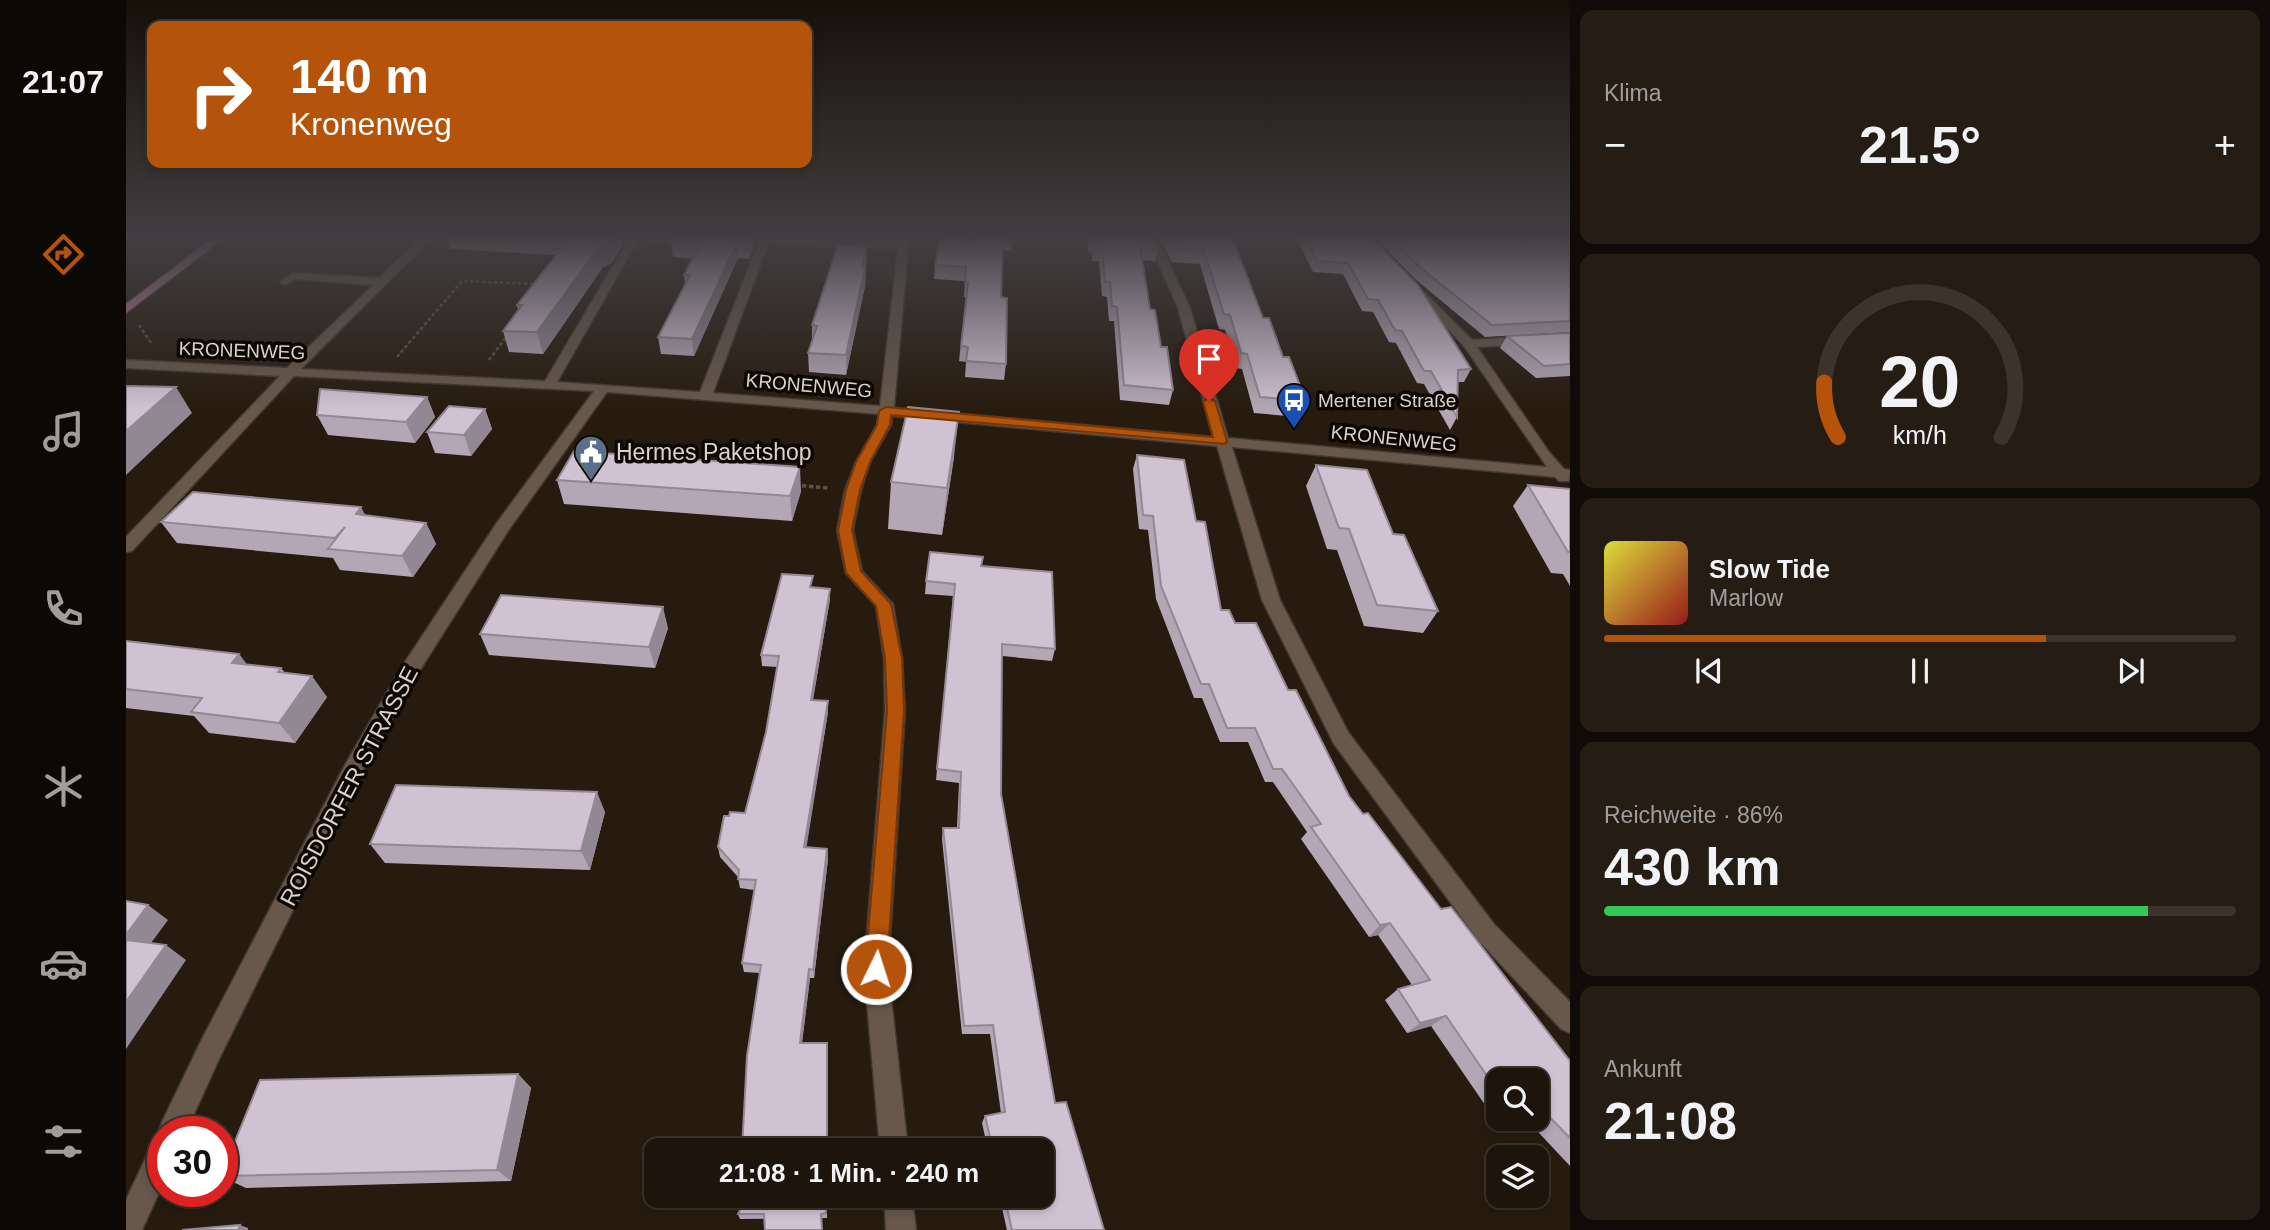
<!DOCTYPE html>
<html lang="de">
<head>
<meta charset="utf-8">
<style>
  :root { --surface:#1d140b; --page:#251d14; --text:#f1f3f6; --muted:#a09e9d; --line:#3b332c; --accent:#b45309 }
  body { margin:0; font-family:Arial,sans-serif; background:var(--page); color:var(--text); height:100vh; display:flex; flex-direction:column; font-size:26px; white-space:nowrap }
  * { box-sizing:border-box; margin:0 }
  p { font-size:23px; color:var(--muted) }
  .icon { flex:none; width:38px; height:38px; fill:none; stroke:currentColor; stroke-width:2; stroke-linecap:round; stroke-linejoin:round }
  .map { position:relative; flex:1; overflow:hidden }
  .side { display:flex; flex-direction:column; gap:10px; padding:10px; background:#100b06; width:700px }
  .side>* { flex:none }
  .banner { position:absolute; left:21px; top:21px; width:665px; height:147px; border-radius:14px; box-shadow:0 4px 10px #0003,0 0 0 2px var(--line); background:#b45309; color:#fff; overflow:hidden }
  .buttons { position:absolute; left:1360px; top:1068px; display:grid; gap:14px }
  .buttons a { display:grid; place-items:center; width:63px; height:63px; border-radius:14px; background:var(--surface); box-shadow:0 4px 10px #0003,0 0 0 2px var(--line); font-size:35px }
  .speed { position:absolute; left:21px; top:1116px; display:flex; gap:14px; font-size:35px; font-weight:700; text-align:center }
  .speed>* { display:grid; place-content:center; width:91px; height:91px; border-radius:50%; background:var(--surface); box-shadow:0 4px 10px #0003,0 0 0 2px var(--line); line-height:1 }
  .speed .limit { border:10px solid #d22; background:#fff; color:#111 }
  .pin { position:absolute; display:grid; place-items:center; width:60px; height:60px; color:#fff; margin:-72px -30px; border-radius:50% 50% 50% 0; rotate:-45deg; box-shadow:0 0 7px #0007 }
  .pin .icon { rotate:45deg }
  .me { position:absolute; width:77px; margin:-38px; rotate:4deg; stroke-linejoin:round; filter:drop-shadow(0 0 5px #0008) }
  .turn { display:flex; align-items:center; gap:24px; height:147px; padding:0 28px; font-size:32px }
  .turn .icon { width:91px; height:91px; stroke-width:2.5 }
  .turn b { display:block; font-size:49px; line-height:60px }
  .big { font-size:52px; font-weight:700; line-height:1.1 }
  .side .card { flex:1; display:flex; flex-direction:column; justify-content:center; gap:10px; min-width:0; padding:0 24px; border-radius:14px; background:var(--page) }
  .side .dial { align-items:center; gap:0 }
  .dial svg { height:182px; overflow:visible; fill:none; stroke:var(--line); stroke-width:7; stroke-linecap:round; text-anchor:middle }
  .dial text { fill:var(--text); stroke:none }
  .song { display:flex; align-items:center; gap:21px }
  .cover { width:84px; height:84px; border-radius:10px; background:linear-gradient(135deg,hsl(60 70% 55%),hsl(0 70% 35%)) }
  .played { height:7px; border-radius:4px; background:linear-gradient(90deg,var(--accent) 70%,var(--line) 70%) }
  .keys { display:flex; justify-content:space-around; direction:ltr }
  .heat { display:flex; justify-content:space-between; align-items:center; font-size:38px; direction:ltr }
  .charge { height:10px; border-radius:5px; background:linear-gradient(90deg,#34c759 86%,var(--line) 0) }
  .trip { position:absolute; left:518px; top:1138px; width:410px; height:70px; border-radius:14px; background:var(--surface); box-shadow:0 4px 10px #0003,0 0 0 2px var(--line); font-weight:700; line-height:70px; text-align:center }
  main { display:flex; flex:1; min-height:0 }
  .tab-bar { display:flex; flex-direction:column; width:126px; justify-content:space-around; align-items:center; background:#0c0804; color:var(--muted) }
  .tab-bar .icon { width:49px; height:49px }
  .tab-bar .on { color:var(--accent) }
  .tab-bar b { font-size:32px; color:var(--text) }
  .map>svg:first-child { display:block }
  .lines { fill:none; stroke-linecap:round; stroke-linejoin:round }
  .minor-casing { stroke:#413730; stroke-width:3 }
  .major-casing { stroke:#413730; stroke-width:3 }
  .path-far1 { stroke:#5e5248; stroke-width:2.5; stroke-dasharray:3.5 2.5; stroke-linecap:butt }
  .path { stroke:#5e5248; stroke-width:3.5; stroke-dasharray:4.5 2.5; stroke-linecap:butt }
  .minor { fill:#67584b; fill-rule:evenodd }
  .major { fill:#b47e9a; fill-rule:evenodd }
  .wall { fill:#b3a7b5; fill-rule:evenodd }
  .shaded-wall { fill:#928894 }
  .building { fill:#d0c2d3; stroke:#928894; stroke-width:2 }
  .route { fill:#b45309; stroke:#753606; stroke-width:2 }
  .labels { text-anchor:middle; stroke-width:7; stroke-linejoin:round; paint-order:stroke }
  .far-street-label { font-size:19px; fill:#dbd2ca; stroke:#0c0703 }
  .far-poi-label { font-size:19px; fill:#dbd2ca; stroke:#0c0703; text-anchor:start }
  .poi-label { font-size:23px; fill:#dbd2ca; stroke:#0c0703; text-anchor:start }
  .street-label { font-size:23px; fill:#dbd2ca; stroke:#0c0703 }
</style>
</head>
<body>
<main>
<nav class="tab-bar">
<b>21:07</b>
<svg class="icon on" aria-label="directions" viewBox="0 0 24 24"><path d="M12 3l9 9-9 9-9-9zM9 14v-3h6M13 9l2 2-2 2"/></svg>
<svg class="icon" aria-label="music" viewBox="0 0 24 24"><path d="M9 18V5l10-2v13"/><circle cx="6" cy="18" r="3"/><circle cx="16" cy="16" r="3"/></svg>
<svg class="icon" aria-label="phone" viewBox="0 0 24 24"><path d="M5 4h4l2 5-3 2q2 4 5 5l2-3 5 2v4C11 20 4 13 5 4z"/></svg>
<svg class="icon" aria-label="climate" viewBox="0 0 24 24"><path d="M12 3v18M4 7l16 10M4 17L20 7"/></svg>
<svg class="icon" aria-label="car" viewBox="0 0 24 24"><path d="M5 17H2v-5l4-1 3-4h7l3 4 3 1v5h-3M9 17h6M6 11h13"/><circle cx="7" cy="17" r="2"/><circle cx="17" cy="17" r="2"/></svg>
<svg class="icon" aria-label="filters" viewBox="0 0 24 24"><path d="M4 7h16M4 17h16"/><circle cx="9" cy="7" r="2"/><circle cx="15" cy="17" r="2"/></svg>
</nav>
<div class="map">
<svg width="1444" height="1230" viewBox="0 0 1444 1230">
  <rect width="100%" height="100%" fill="#271b0f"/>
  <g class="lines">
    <defs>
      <g id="minor">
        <path d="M296,237H307L175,369L419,381L504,237H572L568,242L512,240L431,382L574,392L632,244L603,243L598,240L599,238L772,242L773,237H783L768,408L1087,437L1052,308L1021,237H1031L1064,308L1102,438L1421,467L1338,346L1283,289L1293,287L1346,340L1444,334V342L1351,347L1423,452L1438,469L1444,470L1443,481H1433L1429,477L1106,447L1154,600L1222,732L1368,924L1444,1002V1033L1435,1029L1352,940L1208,744L1136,600L1091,446L766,416L765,425L744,462L735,490L727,530L736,571L767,604L776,658L779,711L762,969L782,1150H754L738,969L759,711L758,658L750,606L720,573L711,530L719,490L730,462L751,425L753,414L481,392L382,531L289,678L233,777L93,1059L60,1132H37V1184L16,1230H0V1200L27,1142L35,1139L32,1132L36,1122L75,1041L219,765L275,668L370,524L468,391L168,376L6,551L0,552V537L154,376L0,368V360L161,368L247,285L169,279L159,285L154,282L167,273L253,278ZM642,244L772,248L754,406L587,393Z"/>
        <polygon points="758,1195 786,1195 790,1230 760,1230"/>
      </g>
      <polygon id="major" points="88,237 100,237 0,313 0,304"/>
    </defs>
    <use href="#minor" class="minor-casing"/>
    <use href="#major" class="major-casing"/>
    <g class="path-far1">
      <polyline points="13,325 25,343"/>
      <polyline points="271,357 336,281 413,284"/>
      <polyline points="363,360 381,336"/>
    </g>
    <polyline class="path" points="669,485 702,488"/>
    <use href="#minor" class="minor"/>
    <use href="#major" class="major"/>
  </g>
  <g class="wall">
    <polygon points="320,237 496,237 497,243 486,263 477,267 417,354 383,352 377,331 392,310 391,305 430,255 324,249"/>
    <polygon points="627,237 628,247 623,259 612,258 568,356 535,354 532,337 559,284 558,275 566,259 547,257 545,242"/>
    <polygon points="886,237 885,251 877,250 875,297 880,364 878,380 839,377 840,362 833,361 840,297 838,297 839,281 808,279 809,265"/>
    <polygon points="962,237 1028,237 1032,247 1029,261 1016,260 1024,309 1047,390 1043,405 994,400 988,321 983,321 981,297 976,296 973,261 966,261 966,253 962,252"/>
    <polygon points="1033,237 1106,237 1137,318 1180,401 1173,417 1128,413 1116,369 1110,368 1099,330 1093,329 1074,264 1046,262"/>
    <polygon points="1170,237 1245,237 1345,369 1338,382 1332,382 1331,417 1324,430 1298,384 1291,383 1270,343 1263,342 1247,312 1236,311 1217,274 1187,272"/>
    <polygon points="1248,237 1444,237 1444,332 1359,337 1289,279"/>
    <polygon points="741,247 739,286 720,375 683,372 682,353 686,341 686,325"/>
    <polygon points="1444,333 1444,376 1410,378 1374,348 1381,336"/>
    <polygon points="301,397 309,417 289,443 202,435 191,415"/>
    <polygon points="359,409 366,429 345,456 309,453 301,432"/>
    <path d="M1011,455L1070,521L1095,610L1109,623L1162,690L1223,796L1315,909L1444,1061V1166L1399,1118L1381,1128L1357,1102L1305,1026L1281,1033L1259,1000L1272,989L1286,985L1252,935L1243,937L1175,839L1181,832L1147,782H1139L1122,742H1094L1076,698H1068L1030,599L1022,530L1013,529L1007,469ZM1372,1080H1410V1118H1372Z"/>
    <polygon points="828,457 816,535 762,529 765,482"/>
    <polygon points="1190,465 1267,534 1312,611 1297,633 1238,626 1211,550 1201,549 1180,486"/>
    <polygon points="431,480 675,491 666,521 438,504"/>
    <polygon points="1402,485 1444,489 1444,586 1437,574 1425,573 1387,506"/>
    <polygon points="240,515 300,523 310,544 287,577 214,570 207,558 51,543 35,522"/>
    <polygon points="855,566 929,649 926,661 876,656 875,794 929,1103 978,1230 881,1230 873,1195 915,1195 915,1150 862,1150 856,1123 859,1116 875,1113 864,1034 836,1034 816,839 817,828 831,828 833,783 810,780 827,596 799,594 800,581"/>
    <polygon points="687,588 704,599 687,700 702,701 702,712 680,847 701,849 702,859 688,978 684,978 676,1043 701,1150 634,973 618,972 616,963 628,890 614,888 612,877 594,857 592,847 603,816 619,813 640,732 651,667 636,666 635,655"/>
    <polygon points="542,628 529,668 363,655 354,634"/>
    <polygon points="0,641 113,654 121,665 155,668 159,673 201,697 169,743 83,733 68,716 0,708"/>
    <polygon points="479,812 464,870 259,863 244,844"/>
    <polygon points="392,1074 405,1088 385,1181 120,1188 96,1177 96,1173"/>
    <polygon points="701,1195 701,1218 614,1219 612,1214"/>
  </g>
  <g class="shaded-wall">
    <polygon points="485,237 496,237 497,243 486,263 477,267 417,354 411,332 473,247"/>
    <polygon points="624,237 627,237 628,247 623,259 622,243"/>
    <polygon points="611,243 612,258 568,356 566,339"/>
    <polygon points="741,247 739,286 720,375 720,355"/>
    <polygon points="50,387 66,413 0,475 0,431"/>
    <polygon points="301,397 309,417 289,443 280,422"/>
    <polygon points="359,409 366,429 345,456 338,435"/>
    <polygon points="833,412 828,457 816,535 821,488"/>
    <polygon points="674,467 675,491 666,521 664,496"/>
    <polygon points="235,507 246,528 230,514"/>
    <polygon points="300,523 310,544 287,577 276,556"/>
    <polygon points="704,589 704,599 685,710 685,700"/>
    <polygon points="537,607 542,628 529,668 523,647"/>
    <polygon points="113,654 129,675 106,663"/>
    <polygon points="186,676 201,697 169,743 153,723"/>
    <polygon points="702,701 702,712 679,857 678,847"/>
    <polygon points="471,792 479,812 464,870 455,851"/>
    <polygon points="701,849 702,859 688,978 687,970"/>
    <polygon points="22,905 42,920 17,954 0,942 0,935"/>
    <polygon points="1264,923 1252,935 1243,937 1254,925"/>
    <polygon points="40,945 60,960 0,1049 0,1002"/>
    <polygon points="683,969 684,978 675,1050 674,1043"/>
    <polygon points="1320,1016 1305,1026 1281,1033 1294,1023"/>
    <polygon points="392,1074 405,1088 385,1181 371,1170"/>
    <polygon points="114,1225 122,1228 122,1230 112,1230"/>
  </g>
  <g class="building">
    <polygon points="439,237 485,237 482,243 473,247 411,332 377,331 396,305 391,305 435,249 430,249"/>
    <polygon points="547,237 624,237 622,243 611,243 566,339 532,337 564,275 558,275 574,244 545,242"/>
    <polygon points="848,237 877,237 875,297 881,298 880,364 840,361 842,347 835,346 842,283 839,283 840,267 809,265 814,238 848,240"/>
    <polygon points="877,237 886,237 886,242 877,241"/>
    <polygon points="965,237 1028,237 1032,247 1014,246 1024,309 1029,310 1035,347 1041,347 1047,390 998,385 991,307 986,306 984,282 979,282 976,248 969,247 968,239 965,239"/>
    <polygon points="1043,237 1106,237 1137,318 1143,318 1157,357 1163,357 1180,401 1134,397 1121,354 1115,353 1104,315 1098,314 1078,251 1049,248"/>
    <polygon points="1180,237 1245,237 1292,285 1345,369 1332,370 1331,417 1305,371 1298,371 1276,331 1269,330 1252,300 1242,299 1222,263 1191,261"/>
    <polygon points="1264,237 1436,237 1444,244 1444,321 1366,325 1295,268"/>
    <polygon points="712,245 741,247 736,267 739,268 720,355 682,353 691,326 686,325"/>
    <polygon points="1444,333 1444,364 1418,366 1381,336"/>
    <polygon points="0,386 50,387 0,431"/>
    <polygon points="194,389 301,397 280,422 191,415"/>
    <polygon points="323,406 359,409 338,435 301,432"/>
    <polygon points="782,407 833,412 821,488 765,482"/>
    <polygon points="448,451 674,467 664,496 431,480"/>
    <polygon points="1011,455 1058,460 1070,521 1079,522 1095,610 1103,610 1109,623 1130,623 1162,690 1170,690 1223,796 1237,814 1242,813 1315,909 1325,907 1444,1061 1444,1138 1414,1107 1410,1110 1410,1080 1372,1080 1372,1092 1320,1016 1294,1023 1272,989 1304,980 1264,923 1254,925 1185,827 1195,824 1156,769 1147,769 1129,728 1101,728 1083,684 1075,684 1035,586 1027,516 1017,515"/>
    <polygon points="1190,465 1241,470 1267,534 1278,535 1312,611 1251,605 1223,529 1213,528"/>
    <polygon points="1402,485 1444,489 1444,552 1442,552"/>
    <polygon points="67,492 235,507 230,514 300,523 276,556 202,549 219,527 209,538 35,522"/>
    <polygon points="804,552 857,557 855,566 926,572 929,649 876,644 875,794 929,1103 940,1102 978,1230 886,1230 878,1195 915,1195 915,1150 867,1150 859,1116 879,1112 867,1025 838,1026 817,828 833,828 835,772 811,769 829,584 800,581"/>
    <polygon points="656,574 687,576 684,587 704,589 685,700 702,701 678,847 701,849 687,970 683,969 674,1043 701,1043 701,1150 616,1150 621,1056 635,965 616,963 630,880 612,879 613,870 592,847 598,816 603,816 604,812 619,813 640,732 653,656 635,655"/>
    <polygon points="375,595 537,607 523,647 354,634"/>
    <polygon points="0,641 113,654 106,663 155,668 152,672 186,676 153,723 65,712 76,698 0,689"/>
    <polygon points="270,785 471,792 455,851 244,844"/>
    <polygon points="0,901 22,905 0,935"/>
    <polygon points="0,940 40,945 0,1002"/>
    <polygon points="392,1074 371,1170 96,1176 96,1173 134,1080"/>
    <polygon points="621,1195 700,1195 700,1213 695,1214 696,1230 639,1230 638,1214 612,1214"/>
    <polygon points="114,1225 112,1230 56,1230"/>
  </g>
  <linearGradient id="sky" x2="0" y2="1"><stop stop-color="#150f08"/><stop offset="0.58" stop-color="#413f42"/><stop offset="1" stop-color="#413f42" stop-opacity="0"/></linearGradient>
  <rect width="1444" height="410" fill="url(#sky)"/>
  <polygon class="route" points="1083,398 1089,401 1101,441 1099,444 765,415 764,425 744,462 734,490 726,530 735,571 765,604 776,658 778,711 761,969 758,977 750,980 742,977 739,969 761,711 759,658 750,606 720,573 712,530 720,490 730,462 751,425 753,411 760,407 1087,437 1077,401"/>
  <defs>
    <symbol id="bus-pin" viewBox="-11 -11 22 30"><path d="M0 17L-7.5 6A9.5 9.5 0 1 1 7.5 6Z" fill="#1a4fb4" stroke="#0c0703"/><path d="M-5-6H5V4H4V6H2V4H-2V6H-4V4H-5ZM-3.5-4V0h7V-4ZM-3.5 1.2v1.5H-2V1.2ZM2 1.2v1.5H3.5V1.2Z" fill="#fff"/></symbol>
    <symbol id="civic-pin" viewBox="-11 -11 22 30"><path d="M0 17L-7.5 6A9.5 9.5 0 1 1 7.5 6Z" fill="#5c6f8a" stroke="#0c0703"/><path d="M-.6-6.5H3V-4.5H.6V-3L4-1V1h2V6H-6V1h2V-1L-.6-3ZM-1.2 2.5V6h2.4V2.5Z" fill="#fff"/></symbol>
  </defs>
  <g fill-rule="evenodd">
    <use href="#bus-pin" x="1149" y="381" width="38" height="52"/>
    <use href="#civic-pin" x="446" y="433" width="38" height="52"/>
  </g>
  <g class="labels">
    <g class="far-street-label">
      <text transform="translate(116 350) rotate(2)" y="7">KRONENWEG</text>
      <text transform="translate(683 385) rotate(5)" y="7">KRONENWEG</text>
      <text transform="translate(1268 438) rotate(6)" y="7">KRONENWEG</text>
    </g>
    <g class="far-poi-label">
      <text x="1192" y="407">Mertener Straße</text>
    </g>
    <g class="poi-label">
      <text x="490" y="460">Hermes Paketshop</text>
    </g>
    <g class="street-label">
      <text transform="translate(223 786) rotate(-62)" y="8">ROISDORFER STRASSE</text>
    </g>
  </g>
</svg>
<div class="buttons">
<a><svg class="icon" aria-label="search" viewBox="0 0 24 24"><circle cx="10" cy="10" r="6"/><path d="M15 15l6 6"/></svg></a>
<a><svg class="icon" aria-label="layers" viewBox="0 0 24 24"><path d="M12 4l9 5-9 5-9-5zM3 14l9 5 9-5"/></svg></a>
</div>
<div class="speed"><div class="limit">30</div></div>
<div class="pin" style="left:1083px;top:401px;background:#d93025"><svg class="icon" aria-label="arrive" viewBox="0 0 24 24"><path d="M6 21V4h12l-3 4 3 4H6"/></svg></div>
<svg class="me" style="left:750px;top:969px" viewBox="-20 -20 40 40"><circle r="17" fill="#b45309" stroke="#fff" stroke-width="3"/><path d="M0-11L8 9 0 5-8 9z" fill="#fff"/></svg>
<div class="trip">21:08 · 1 Min. · 240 m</div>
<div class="banner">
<div class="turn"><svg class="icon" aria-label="right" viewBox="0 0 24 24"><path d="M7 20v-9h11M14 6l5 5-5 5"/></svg><div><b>140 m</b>Kronenweg</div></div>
</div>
</div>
<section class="side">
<div class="card"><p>Klima</p>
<div class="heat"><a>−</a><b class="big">21.5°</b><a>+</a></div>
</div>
<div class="card dial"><svg viewBox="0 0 100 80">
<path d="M14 69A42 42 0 1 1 86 69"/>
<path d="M14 69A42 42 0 0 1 8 45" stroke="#b45309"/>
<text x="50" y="56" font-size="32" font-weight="700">20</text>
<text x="50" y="72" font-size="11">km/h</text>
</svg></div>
<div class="card">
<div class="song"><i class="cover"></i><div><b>Slow Tide</b><p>Marlow</p></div></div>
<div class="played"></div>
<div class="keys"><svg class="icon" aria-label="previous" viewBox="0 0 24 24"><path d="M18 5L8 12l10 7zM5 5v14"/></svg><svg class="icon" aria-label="pause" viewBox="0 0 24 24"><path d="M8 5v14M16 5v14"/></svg><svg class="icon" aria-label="next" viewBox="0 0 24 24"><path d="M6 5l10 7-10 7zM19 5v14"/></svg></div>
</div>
<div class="card"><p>Reichweite · 86%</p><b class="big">430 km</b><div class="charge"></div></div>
<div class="card"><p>Ankunft</p><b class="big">21:08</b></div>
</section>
</main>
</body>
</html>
